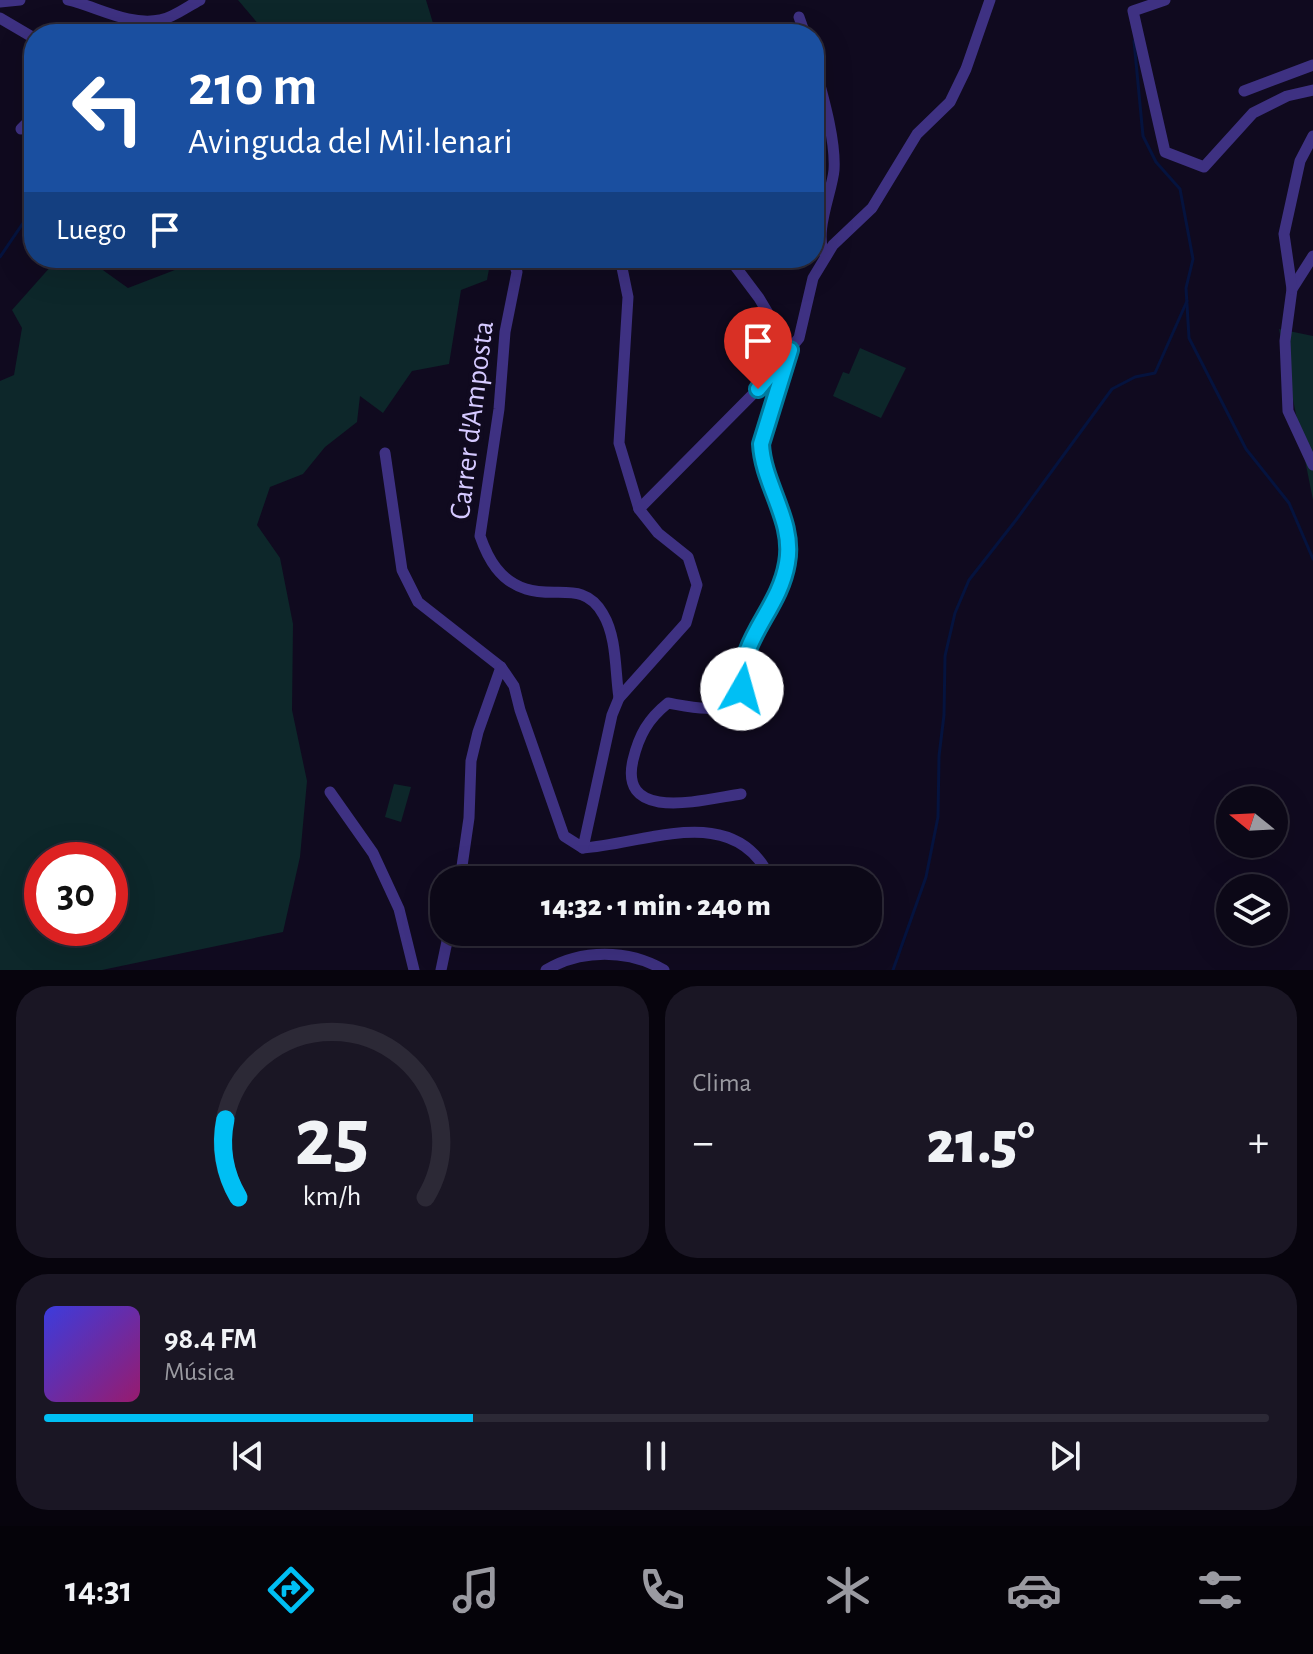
<!DOCTYPE html>
<html lang="es">
<head>
<meta charset="utf-8">
<style>
  :root { --surface:#0c0817; --page:#1a1624; --text:#f1f3f6; --muted:#9a9aa1; --line:#2c2936; --accent:#00bff4 }
  body { margin:0; font-family:"Alegreya Sans",sans-serif; background:var(--page); color:var(--text); height:100vh; display:flex; flex-direction:column; font-size:30px; white-space:nowrap }
  * { box-sizing:border-box; margin:0 }
  p { font-size:26px; color:var(--muted) }
  .icon { flex:none; width:44px; height:44px; fill:none; stroke:currentColor; stroke-width:2; stroke-linecap:round; stroke-linejoin:round }
  .map { position:relative; height:970px; overflow:hidden }
  .details { display:flex; flex-direction:column; gap:16px; padding:16px; background:#07040d; flex:1 }
  .details>* { flex:none }
  .banner { position:absolute; left:24px; top:24px; width:800px; height:244px; border-radius:32px; box-shadow:0 8px 32px #0002,0 0 0 2px var(--line); background:#1a4fa0; color:#fff; overflow:hidden }
  .needle { width:52px; rotate:288deg }
  .fabs { position:absolute; left:1216px; top:786px; display:grid; gap:16px }
  .fabs a { display:grid; place-items:center; width:72px; height:72px; border-radius:50%; background:var(--surface); box-shadow:0 8px 32px #0002,0 0 0 2px var(--line); font-size:40px }
  .speed { position:absolute; left:24px; top:842px; display:flex; gap:16px; font-size:40px; font-weight:700; text-align:center }
  .speed>* { display:grid; place-content:center; width:104px; height:104px; border-radius:50%; background:var(--surface); box-shadow:0 8px 32px #0002,0 0 0 2px var(--line); line-height:1 }
  .speed .limit { border:12px solid #d22; background:#fff; color:#111 }
  .pin { position:absolute; display:grid; place-items:center; width:68px; height:68px; color:#fff; margin:-82px -34px; border-radius:50% 50% 50% 0; rotate:-45deg; box-shadow:0 0 8px #0007 }
  .pin .icon { rotate:45deg }
  .me { position:absolute; width:88px; margin:-44px; rotate:7deg; stroke-linejoin:round; filter:drop-shadow(0 0 6px #0008) }
  .turn { display:flex; align-items:center; gap:28px; height:168px; padding:0 32px; font-size:36px }
  .turn .icon { width:104px; height:104px; stroke-width:2.5 }
  .turn b { display:block; font-size:56px; line-height:68px }
  .then { display:flex; align-items:center; height:76px; padding:0 32px; background:#0003; gap:16px; font-size:30px }
  .big { font-size:60px; font-weight:800; line-height:1.1 }
  .details .card { flex:1; display:flex; flex-direction:column; justify-content:center; gap:12px; min-width:0; padding:0 28px; border-radius:32px; background:var(--page) }
  .details .dial { align-items:center; gap:0 }
  .dial svg { height:208px; overflow:visible; fill:none; stroke:var(--line); stroke-width:7; stroke-linecap:round; text-anchor:middle }
  .dial text { fill:var(--text); stroke:none }
  .song { display:flex; align-items:center; gap:24px }
  .cover { width:96px; height:96px; border-radius:12px; background:linear-gradient(135deg,hsl(240 70% 55%),hsl(320 70% 35%)) }
  .played { height:8px; border-radius:4px; background:linear-gradient(90deg,var(--accent) 35%,var(--line) 35%) }
  .keys { display:flex; justify-content:space-around; direction:ltr }
  .heat { display:flex; justify-content:space-between; align-items:center; font-size:44px; direction:ltr }
  .details .tiles { flex:1; display:grid; gap:16px; grid-template-columns:1fr 1fr }
  .card:last-child { grid-column:span 2 }
  .trip { position:absolute; left:430px; top:866px; width:452px; height:80px; border-radius:32px; background:var(--surface); box-shadow:0 8px 32px #0002,0 0 0 2px var(--line); font-weight:800; line-height:80px; text-align:center }
  .tabs { display:flex; height:128px; justify-content:space-around; align-items:center; background:#050309; color:var(--muted) }
  .tabs .icon { width:56px; height:56px }
  .tabs .current { color:var(--accent) }
  .tabs b { font-size:36px; color:var(--text) }
  .map>svg:first-child { display:block }
  .green { fill:#0d272a; fill-rule:evenodd }
  .lines { fill:none; stroke-linecap:round; stroke-linejoin:round }
  .stream { stroke:#05133e; stroke-width:3 }
  .minor { stroke:#3e3182; stroke-width:11 }
  .route-casing { stroke:#007c9f; stroke-width:20 }
  .route { stroke:#00bff4; stroke-width:14 }
  .labels { text-anchor:middle; stroke-width:8; stroke-linejoin:round; paint-order:stroke }
  .street-label { font-size:30px; fill:#d5c9ff; stroke:#100a1f }
</style>
</head>
<body>
<div class="map">
<svg width="1313" height="970" viewBox="0 0 1313 970">
  <rect width="100%" height="100%" fill="#100a1f"/>
  <g class="green">
    <polygon points="238,0 426,0 436,33 254,34 260,26"/>
    <path d="M63,258H86L128,288L206,258H491L487,280L461,290L449,364L412,371L383,413L360,396L357,422L325,447L303,474L270,487L257,525L280,558L293,624L292,710L307,781L300,857L283,932L102,970H0V381L14,375L22,328L12,310L52,265ZM42,860H110V928H42Z"/>
    <polygon points="1279,329 1313,336 1313,500"/>
    <polygon points="860,348 906,368 881,418 833,396 843,372 849,374"/>
    <polygon points="394,784 411,787 401,822 385,817"/>
  </g>
  <g class="lines">
    <g class="stream">
      <polyline points="1134,41 1143,136 1156,162 1180,189 1193,259 1186,288 1189,338 1246,449 1289,503 1313,559"/>
      <polyline points="0,257 34,207"/>
      <polyline points="893,970 926,877 938,817 939,756 944,715 945,656 955,613 969,580 1016,520 1112,389 1135,377 1155,373 1187,301"/>
    </g>
    <g class="minor">
      <path d="M68,0C98,7 128,26 160,20C173,18 188,6 200,0"/>
      <polyline points="1165,0 1133,11 1165,152 1204,167 1253,113 1287,96 1313,90"/>
      <polyline points="0,2 20,0"/>
      <polyline points="799,17 805,34"/>
      <polyline points="0,18 34,38"/>
      <path d="M814,63C822,93 836,139 834,170C832,193 812,236 826,256"/>
      <polyline points="1244,91 1313,65"/>
      <polyline points="21,129 34,116"/>
      <polyline points="1313,256 1292,289 1285,341 1288,411 1313,465"/>
      <path d="M512,258L517,272L505,332L499,409L480,536C488,559 500,581 526,589C555,599 584,580 603,614C617,637 615,672 619,698"/>
      <polyline points="620,258 628,297 619,443 639,509"/>
      <path d="M729,258L759,298L790,350L761,444C762,479 788,509 789,544C790,586 760,614 747,651C744,656 742,663 741,668C739,680 746,694 734,702C718,714 686,706 668,703C648,719 639,735 633,760C618,824 706,799 741,794"/>
      <polyline points="1292,289 1284,234 1300,161 1313,136"/>
      <polyline points="385,453 402,570 418,602 501,667"/>
      <polyline points="330,792 373,853 399,909 414,970"/>
      <path d="M583,848C646,844 736,800 771,880"/>
      <polyline points="460,880 469,818 471,761 478,732 501,667 514,686 520,710 564,836 583,848 612,715 619,698 686,623 697,585 688,557 658,533 639,509 758,389 799,338 813,278 833,245 872,208 917,134 950,102 966,69 990,0"/>
      <polyline points="441,970 449,932"/>
      <path d="M546,970C581,949 628,949 664,970"/>
    </g>
  </g>
  <g class="lines">
    <defs>
      <path id="route" d="M742,689C738,638 779,611 787,563C795,521 763,485 761,444L790,350L758,389"/>
    </defs>
    <use href="#route" class="route-casing"/>
    <use href="#route" class="route"/>
  </g>
  <g class="labels">
    <g class="street-label">
      <text transform="translate(471 420) rotate(-83)" y="10">Carrer d'Amposta</text>
    </g>
  </g>
</svg>
<div class="fabs">
<a><svg class="needle" viewBox="-14 -14 28 28"><path d="M0-13l5 13h-10z" fill="#e53935"/><path d="M0 13l5-13h-10z" fill="#9a9aa1"/></svg></a>
<a><svg class="icon" aria-label="layers" viewBox="0 0 24 24"><path d="M12 4l9 5-9 5-9-5zM3 14l9 5 9-5"/></svg></a>
</div>
<div class="speed"><div class="limit">30</div></div>
<div class="pin" style="left:758px;top:389px;background:#d93025"><svg class="icon" aria-label="arrive" viewBox="0 0 24 24"><path d="M6 21V4h12l-3 4 3 4H6"/></svg></div>
<svg class="me" style="left:742px;top:689px" viewBox="-20 -20 40 40"><circle r="19" fill="#fff"/><path d="M0-13L10 11 0 6-10 11z" fill="#00bff4"/></svg>
<div class="trip">14:32 · 1 min · 240 m</div>
<div class="banner">
<div class="turn"><svg class="icon" aria-label="left" viewBox="0 0 24 24"><path d="M17 20v-9H6M10 6l-5 5 5 5"/></svg><div><b>210 m</b>Avinguda del Mil·lenari</div></div>
<div class="then">Luego<svg class="icon" aria-label="arrive" viewBox="0 0 24 24"><path d="M6 21V4h12l-3 4 3 4H6"/></svg></div>
</div>
</div>
<section class="details">
<div class="tiles">
<div class="card dial"><svg viewBox="0 0 100 80">
<path d="M14 69A42 42 0 1 1 86 69"/>
<path d="M14 69A42 42 0 0 1 9 39" stroke="#00bff4"/>
<text x="50" y="56" font-size="32" font-weight="700">25</text>
<text x="50" y="72" font-size="11">km/h</text>
</svg></div>
<div class="card"><p>Clima</p>
<div class="heat"><a>−</a><b class="big">21.5°</b><a>+</a></div>
</div>
<div class="card">
<div class="song"><i class="cover"></i><div><b>98.4 FM</b><p>Música</p></div></div>
<div class="played"></div>
<div class="keys"><svg class="icon" aria-label="previous" viewBox="0 0 24 24"><path d="M18 5L8 12l10 7zM5 5v14"/></svg><svg class="icon" aria-label="pause" viewBox="0 0 24 24"><path d="M8 5v14M16 5v14"/></svg><svg class="icon" aria-label="next" viewBox="0 0 24 24"><path d="M6 5l10 7-10 7zM19 5v14"/></svg></div>
</div>
</div>
</section>
<nav class="tabs">
<b>14:31</b>
<svg class="icon current" aria-label="directions" viewBox="0 0 24 24"><path d="M12 3l9 9-9 9-9-9zM9 14v-3h6M13 9l2 2-2 2"/></svg>
<svg class="icon" aria-label="music" viewBox="0 0 24 24"><path d="M9 18V5l10-2v13"/><circle cx="6" cy="18" r="3"/><circle cx="16" cy="16" r="3"/></svg>
<svg class="icon" aria-label="phone" viewBox="0 0 24 24"><path d="M5 4h4l2 5-3 2q2 4 5 5l2-3 5 2v4C11 20 4 13 5 4z"/></svg>
<svg class="icon" aria-label="climate" viewBox="0 0 24 24"><path d="M12 3v18M4 7l16 10M4 17L20 7"/></svg>
<svg class="icon" aria-label="car" viewBox="0 0 24 24"><path d="M5 17H2v-5l4-1 3-4h7l3 4 3 1v5h-3M9 17h6M6 11h13"/><circle cx="7" cy="17" r="2"/><circle cx="17" cy="17" r="2"/></svg>
<svg class="icon" aria-label="filters" viewBox="0 0 24 24"><path d="M4 7h16M4 17h16"/><circle cx="9" cy="7" r="2"/><circle cx="15" cy="17" r="2"/></svg>
</nav>
</body>
</html>
